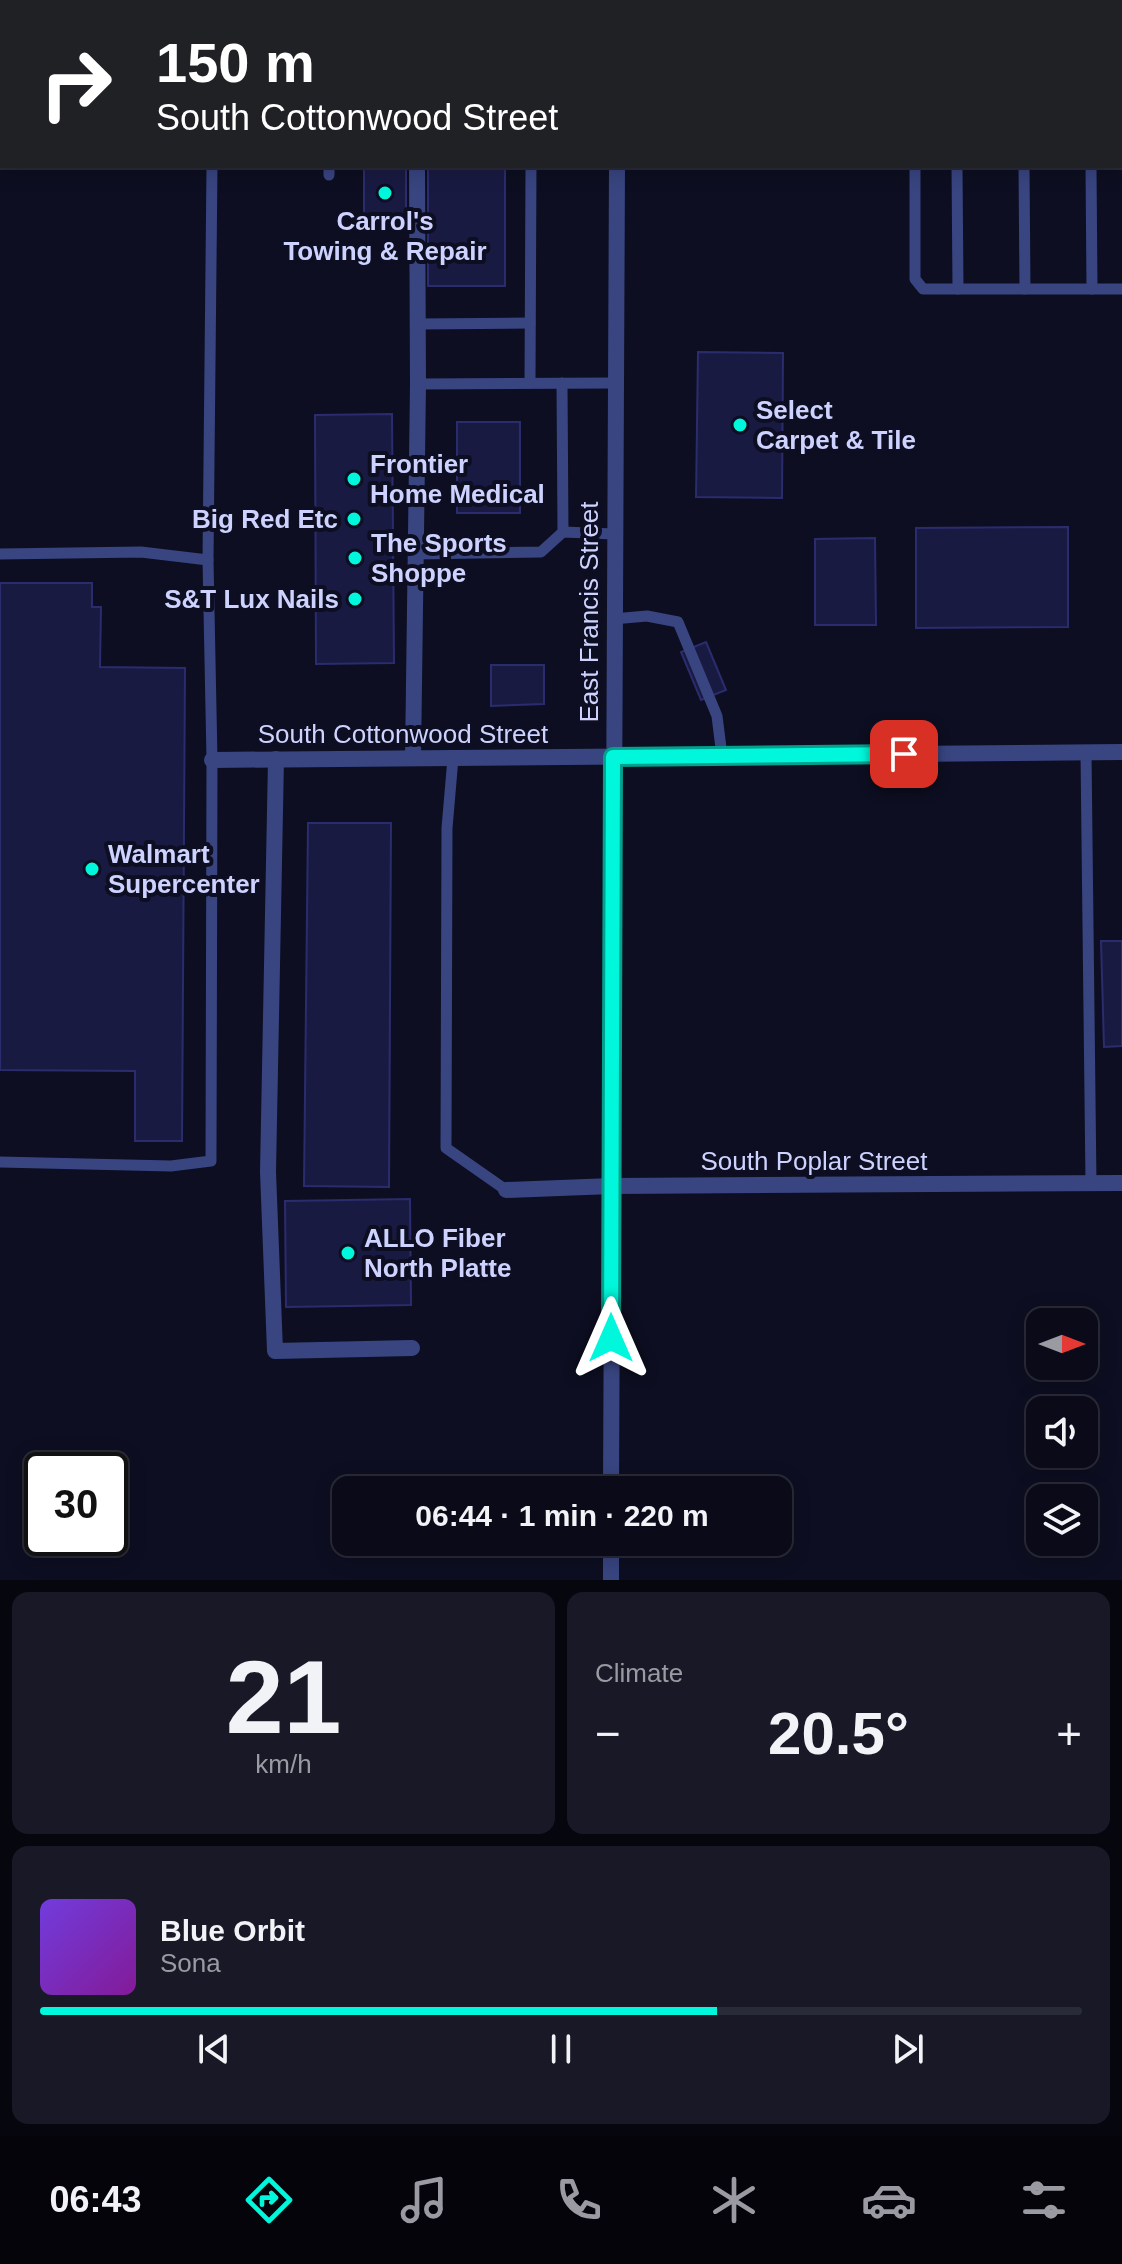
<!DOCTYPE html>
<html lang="en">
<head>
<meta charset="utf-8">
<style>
  :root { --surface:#0a0a19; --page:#181826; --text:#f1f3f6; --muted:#999aa2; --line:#2a2b38; --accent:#01f7db }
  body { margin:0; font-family:Helvetica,sans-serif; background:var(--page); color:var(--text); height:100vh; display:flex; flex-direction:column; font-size:30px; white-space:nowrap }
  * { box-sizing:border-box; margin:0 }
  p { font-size:26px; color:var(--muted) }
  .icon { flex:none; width:44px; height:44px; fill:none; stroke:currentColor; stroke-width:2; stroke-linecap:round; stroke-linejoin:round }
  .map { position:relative; height:1580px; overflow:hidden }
  .panel { display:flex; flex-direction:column; gap:12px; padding:12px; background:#06060e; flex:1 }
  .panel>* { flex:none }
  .top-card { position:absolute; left:0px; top:0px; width:1122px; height:168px; box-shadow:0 4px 20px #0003,0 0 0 2px var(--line); background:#202124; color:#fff; overflow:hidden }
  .needle { width:52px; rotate:90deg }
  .fabs { position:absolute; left:1026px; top:1308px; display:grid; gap:16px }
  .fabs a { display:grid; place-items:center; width:72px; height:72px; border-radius:16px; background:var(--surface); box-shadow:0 4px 20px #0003,0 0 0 2px var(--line); font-size:40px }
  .speed { position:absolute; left:24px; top:1452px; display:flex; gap:16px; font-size:40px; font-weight:700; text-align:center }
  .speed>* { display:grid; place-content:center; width:104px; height:104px; border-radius:50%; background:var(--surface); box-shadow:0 4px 20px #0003,0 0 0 2px var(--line); line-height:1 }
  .speed .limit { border:4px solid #111; border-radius:12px; background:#fff; color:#111 }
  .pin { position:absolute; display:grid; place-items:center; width:68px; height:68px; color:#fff; margin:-34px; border-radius:16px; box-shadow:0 4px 12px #0006 }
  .me { position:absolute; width:88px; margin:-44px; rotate:0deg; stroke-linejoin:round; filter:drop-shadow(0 0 6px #0008) }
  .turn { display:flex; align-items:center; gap:28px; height:168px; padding:0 24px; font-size:36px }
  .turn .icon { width:104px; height:104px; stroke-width:2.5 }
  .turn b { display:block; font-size:56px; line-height:68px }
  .big { font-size:60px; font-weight:700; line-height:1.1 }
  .panel .widget { flex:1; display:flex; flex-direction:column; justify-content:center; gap:12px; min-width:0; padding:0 28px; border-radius:16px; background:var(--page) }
  .panel .dial { align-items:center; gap:0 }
  .dial b { font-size:104px; line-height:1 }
  .song { display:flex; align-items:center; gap:24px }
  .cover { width:96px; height:96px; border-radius:12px; background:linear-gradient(135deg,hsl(260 70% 55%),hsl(290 70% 35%)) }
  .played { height:8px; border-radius:4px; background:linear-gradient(90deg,var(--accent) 65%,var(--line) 65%) }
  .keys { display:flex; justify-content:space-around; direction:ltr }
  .heat { display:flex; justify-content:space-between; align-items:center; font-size:44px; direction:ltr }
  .panel .tiles { flex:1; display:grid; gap:12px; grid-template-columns:1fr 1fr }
  .widget:last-child { grid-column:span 2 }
  .trip { position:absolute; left:332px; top:1476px; width:460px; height:80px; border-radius:16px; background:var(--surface); box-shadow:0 4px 20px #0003,0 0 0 2px var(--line); font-weight:700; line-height:80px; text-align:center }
  .menu { display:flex; height:128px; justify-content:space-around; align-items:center; background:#04040a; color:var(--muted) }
  .menu .icon { width:56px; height:56px }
  .menu .current { color:var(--accent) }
  .menu b { font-size:36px; color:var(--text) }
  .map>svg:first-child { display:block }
  .building { fill:#191a42; stroke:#2b2c6e; stroke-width:2 }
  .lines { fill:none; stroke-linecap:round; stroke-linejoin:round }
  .service { stroke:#384580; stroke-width:11 }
  .minor { stroke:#384580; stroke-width:16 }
  .route-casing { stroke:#01a18e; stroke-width:20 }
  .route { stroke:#01f7db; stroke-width:14 }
  .poi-dot { fill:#01f7db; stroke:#0d0e21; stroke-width:3 }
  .labels { text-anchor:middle; stroke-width:8; stroke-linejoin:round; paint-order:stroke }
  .poi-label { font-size:26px; font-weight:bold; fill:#cdd2ff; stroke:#0d0e21; text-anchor:start }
  .street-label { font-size:26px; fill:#cdd2ff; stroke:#0d0e21 }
</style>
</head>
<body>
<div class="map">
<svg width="1122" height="1580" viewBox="0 0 1122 1580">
  <rect width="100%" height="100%" fill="#0d0e21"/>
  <g class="building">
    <rect x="364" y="166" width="42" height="54"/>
    <rect x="428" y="166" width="77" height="120"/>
    <polygon points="698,352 783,353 782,498 696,497"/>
    <polygon points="392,414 394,663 316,664 315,415"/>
    <rect x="457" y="422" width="63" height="91"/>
    <polygon points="1068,527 1068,627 916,628 916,528"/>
    <polygon points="875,538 876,625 815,625 815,539"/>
    <polygon points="0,583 92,583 92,607 101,607 100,667 185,668 182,1141 135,1141 135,1071 0,1070"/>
    <polygon points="706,642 726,690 701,700 681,652"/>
    <polygon points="491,665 544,665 544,704 491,706"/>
    <polygon points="308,823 391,823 389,1187 304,1186"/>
    <polygon points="1101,941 1122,941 1122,1046 1104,1047"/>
    <polygon points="410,1199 411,1305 286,1307 285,1201"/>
  </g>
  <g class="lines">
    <g class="service">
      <polyline points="328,0 328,2"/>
      <polyline points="532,0 532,2"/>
      <polyline points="939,0 940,2"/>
      <polyline points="1024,0 1024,2"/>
      <polyline points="1090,0 1090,2"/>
      <polyline points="213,2 213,0"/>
      <polyline points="915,2 915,0"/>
      <polyline points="329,166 329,175"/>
      <polyline points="915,166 915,279 923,289 1122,289"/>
      <polyline points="957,166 958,289"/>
      <polyline points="1024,166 1025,289"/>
      <polyline points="1091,166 1092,289"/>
      <polyline points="418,324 530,323"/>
      <polyline points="530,383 531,166"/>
      <polyline points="562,383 563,532"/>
      <polyline points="418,384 614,383"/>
      <polyline points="0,554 141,552 208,560"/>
      <polyline points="416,554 541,552 563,532 614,534"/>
      <polyline points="613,619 647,616 678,622 717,716 722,756"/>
      <polyline points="1086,753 1091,1184"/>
      <polyline points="453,758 447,828 446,1148 506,1190"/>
      <polyline points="0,1162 171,1166 211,1161 212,760 208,560 212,166"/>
    </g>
    <g class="minor">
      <polyline points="417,0 417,2"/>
      <polyline points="620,2 620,0"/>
      <polyline points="413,758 418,384 417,166"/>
      <polyline points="276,759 268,1172 275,1351 412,1348"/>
      <polyline points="212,760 1122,752"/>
      <polyline points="506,1190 612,1186 1122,1183"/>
      <polyline points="611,1490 617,166"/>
      <polyline points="611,1580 611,1542"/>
    </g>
  </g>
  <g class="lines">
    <defs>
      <polyline id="route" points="611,1338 613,757 904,754"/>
    </defs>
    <use href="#route" class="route-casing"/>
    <use href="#route" class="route"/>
  </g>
  <g class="poi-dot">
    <circle cx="385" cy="193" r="8"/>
    <circle cx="740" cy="425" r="8"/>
    <circle cx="354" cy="479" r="8"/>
    <circle cx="354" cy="519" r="8"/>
    <circle cx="355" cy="558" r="8"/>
    <circle cx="355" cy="599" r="8"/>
    <circle cx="92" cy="869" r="8"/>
    <circle cx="348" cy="1253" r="8"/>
  </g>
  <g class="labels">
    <g class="poi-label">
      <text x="385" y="230" text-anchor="middle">Carrol's<tspan x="385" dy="30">Towing &amp; Repair</tspan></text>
      <text x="756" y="419">Select<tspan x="756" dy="30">Carpet &amp; Tile</tspan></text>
      <text x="370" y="473">Frontier<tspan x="370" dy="30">Home Medical</tspan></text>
      <text x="338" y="528" text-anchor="end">Big Red Etc</text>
      <text x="371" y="552">The Sports<tspan x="371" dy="30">Shoppe</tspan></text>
      <text x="339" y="608" text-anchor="end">S&amp;T Lux Nails</text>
      <text x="108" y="863">Walmart<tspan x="108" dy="30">Supercenter</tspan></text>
      <text x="364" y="1247">ALLO Fiber<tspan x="364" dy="30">North Platte</tspan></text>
    </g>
    <g class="street-label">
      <text transform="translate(589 612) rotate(-90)" y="9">East Francis Street</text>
      <text x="403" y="743">South Cottonwood Street</text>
      <text x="814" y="1170">South Poplar Street</text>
    </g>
  </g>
</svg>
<div class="fabs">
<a><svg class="needle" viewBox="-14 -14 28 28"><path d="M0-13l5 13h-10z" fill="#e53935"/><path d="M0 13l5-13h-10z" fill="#999aa2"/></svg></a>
<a><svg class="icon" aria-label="sound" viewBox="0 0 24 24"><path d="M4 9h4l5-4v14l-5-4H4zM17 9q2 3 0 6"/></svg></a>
<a><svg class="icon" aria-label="layers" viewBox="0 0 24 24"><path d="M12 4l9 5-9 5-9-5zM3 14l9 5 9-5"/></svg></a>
</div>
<div class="speed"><div class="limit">30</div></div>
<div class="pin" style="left:904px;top:754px;background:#d93025"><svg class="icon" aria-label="arrive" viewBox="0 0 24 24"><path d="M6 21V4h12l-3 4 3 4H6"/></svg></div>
<svg class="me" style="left:611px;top:1338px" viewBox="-20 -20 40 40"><path d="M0-17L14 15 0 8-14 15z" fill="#01f7db" stroke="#fff" stroke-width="4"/></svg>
<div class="trip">06:44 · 1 min · 220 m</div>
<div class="top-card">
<div class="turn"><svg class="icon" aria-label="right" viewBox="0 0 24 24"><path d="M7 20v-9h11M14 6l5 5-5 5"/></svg><div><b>150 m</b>South Cottonwood Street</div></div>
</div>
</div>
<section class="panel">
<div class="tiles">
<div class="widget dial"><b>21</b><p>km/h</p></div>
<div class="widget"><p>Climate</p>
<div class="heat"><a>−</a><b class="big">20.5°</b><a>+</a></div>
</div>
<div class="widget">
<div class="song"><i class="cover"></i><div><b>Blue Orbit</b><p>Sona</p></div></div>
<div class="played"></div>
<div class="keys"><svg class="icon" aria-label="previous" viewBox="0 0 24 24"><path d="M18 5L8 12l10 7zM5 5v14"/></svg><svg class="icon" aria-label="pause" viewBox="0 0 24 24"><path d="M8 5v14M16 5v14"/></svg><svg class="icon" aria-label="next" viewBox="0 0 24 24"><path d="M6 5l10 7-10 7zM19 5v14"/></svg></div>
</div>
</div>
</section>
<nav class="menu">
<b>06:43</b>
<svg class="icon current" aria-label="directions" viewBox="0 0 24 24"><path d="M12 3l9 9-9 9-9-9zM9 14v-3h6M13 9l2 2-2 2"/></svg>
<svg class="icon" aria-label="music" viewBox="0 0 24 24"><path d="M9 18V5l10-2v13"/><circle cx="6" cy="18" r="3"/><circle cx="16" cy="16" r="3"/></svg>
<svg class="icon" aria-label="phone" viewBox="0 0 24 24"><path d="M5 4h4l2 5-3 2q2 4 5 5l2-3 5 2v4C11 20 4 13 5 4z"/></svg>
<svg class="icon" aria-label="climate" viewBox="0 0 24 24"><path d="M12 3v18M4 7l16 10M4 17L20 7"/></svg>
<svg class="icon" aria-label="car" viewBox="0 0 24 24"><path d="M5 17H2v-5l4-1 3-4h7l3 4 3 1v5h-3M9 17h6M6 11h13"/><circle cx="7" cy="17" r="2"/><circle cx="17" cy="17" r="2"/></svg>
<svg class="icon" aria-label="filters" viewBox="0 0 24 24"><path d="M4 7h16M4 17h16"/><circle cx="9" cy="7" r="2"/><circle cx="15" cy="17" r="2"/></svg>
</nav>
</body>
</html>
